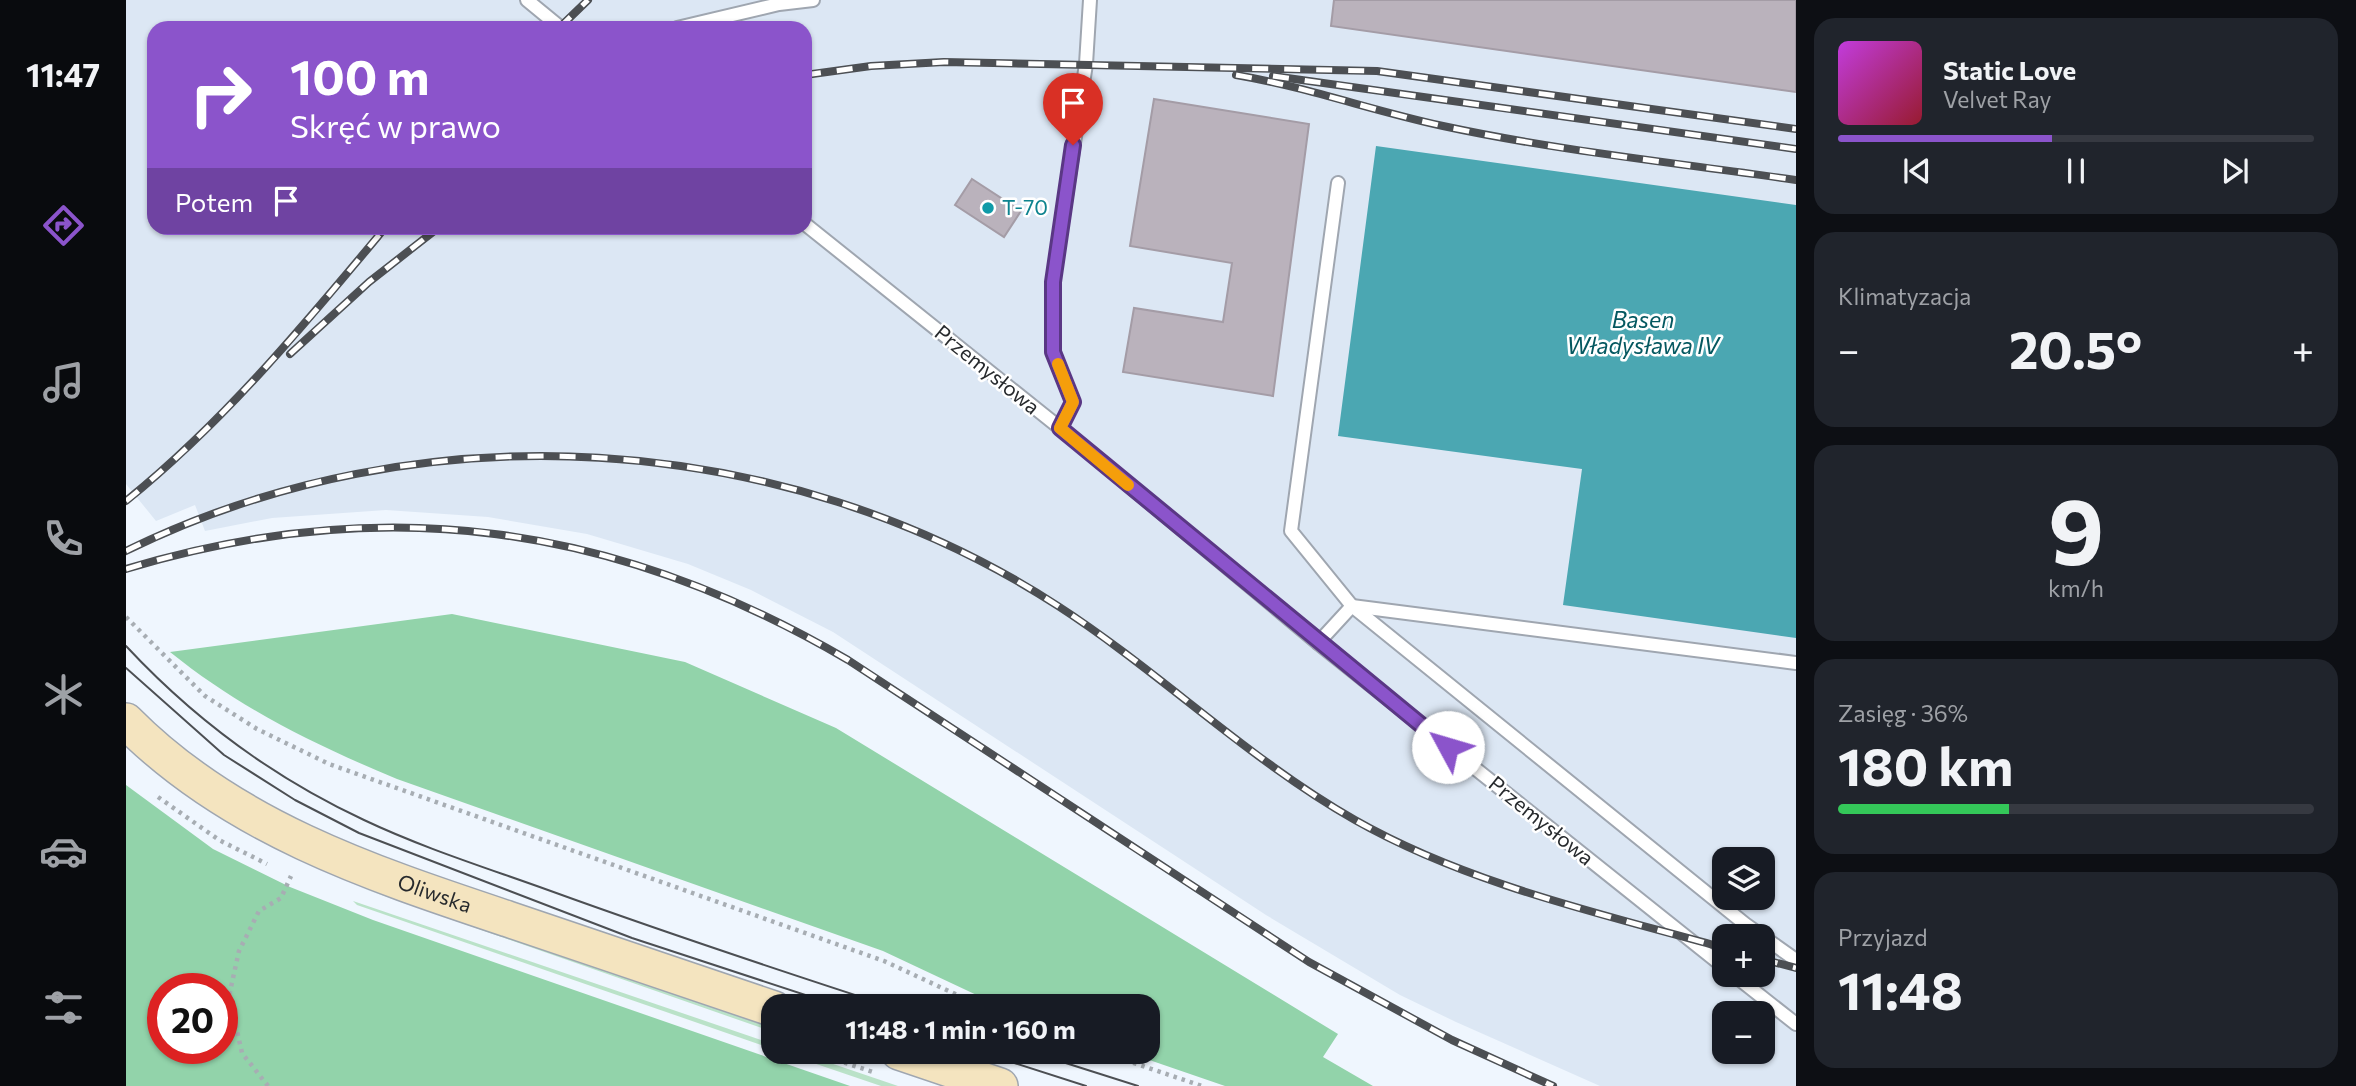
<!DOCTYPE html>
<html lang="pl">
<head>
<meta charset="utf-8">
<style>
  :root { --surface:#171b24; --page:#20242c; --text:#f1f3f6; --muted:#9ea1a6; --line:#363941; --accent:#8b54cb }
  body { margin:0; font-family:Commissioner,sans-serif; background:var(--page); color:var(--text); height:100vh; display:flex; flex-direction:column; font-size:26px; white-space:nowrap }
  * { box-sizing:border-box; margin:0 }
  p { font-size:23px; color:var(--muted) }
  .icon { flex:none; width:38px; height:38px; fill:none; stroke:currentColor; stroke-width:2; stroke-linecap:round; stroke-linejoin:round }
  .map { position:relative; flex:1; overflow:hidden }
  .side { display:flex; flex-direction:column; gap:18px; padding:18px; background:#0d0f14; width:560px }
  .side>* { flex:none }
  .top-card { position:absolute; left:21px; top:21px; width:665px; height:214px; border-radius:21px; box-shadow:0 2px 5px #0004; background:#8b54cb; color:#fff; overflow:hidden }
  .buttons { position:absolute; left:1586px; top:847px; display:grid; gap:14px }
  .buttons a { display:grid; place-items:center; width:63px; height:63px; border-radius:14px; background:var(--surface); box-shadow:0 2px 5px #0004; font-size:35px }
  .speed { position:absolute; left:21px; top:973px; display:flex; gap:14px; font-size:35px; font-weight:700; text-align:center }
  .speed>* { display:grid; place-content:center; width:91px; height:91px; border-radius:50%; background:var(--surface); box-shadow:0 2px 5px #0004; line-height:1 }
  .speed .limit { border:10px solid #d22; background:#fff; color:#111 }
  .pin { position:absolute; display:grid; place-items:center; width:60px; height:60px; color:#fff; margin:-72px -30px; border-radius:50% 50% 50% 0; rotate:-45deg; box-shadow:0 0 7px #0007 }
  .pin .icon { rotate:45deg }
  .me { position:absolute; width:77px; margin:-38px; rotate:309deg; stroke-linejoin:round; filter:drop-shadow(0 0 5px #0008) }
  .turn { display:flex; align-items:center; gap:24px; height:147px; padding:0 28px; font-size:32px }
  .turn .icon { width:91px; height:91px; stroke-width:2.5 }
  .turn b { display:block; font-size:49px; line-height:60px }
  .then { display:flex; align-items:center; height:66px; padding:0 28px; background:#0003; gap:14px; font-size:26px }
  .big { font-size:52px; font-weight:700; line-height:1.1 }
  .side .widget { flex:1; display:flex; flex-direction:column; justify-content:center; gap:10px; min-width:0; padding:0 24px; border-radius:21px; background:var(--page) }
  .side .dial { align-items:center; gap:0 }
  .dial b { font-size:91px; line-height:1 }
  .song { display:flex; align-items:center; gap:21px }
  .cover { width:84px; height:84px; border-radius:10px; background:linear-gradient(135deg,hsl(290 70% 55%),hsl(350 70% 35%)) }
  .played { height:7px; border-radius:4px; background:linear-gradient(90deg,var(--accent) 45%,var(--line) 45%) }
  .keys { display:flex; justify-content:space-around; direction:ltr }
  .heat { display:flex; justify-content:space-between; align-items:center; font-size:38px; direction:ltr }
  .charge { height:10px; border-radius:5px; background:linear-gradient(90deg,#34c759 36%,var(--line) 0) }
  .trip { position:absolute; left:635px; top:994px; width:399px; height:70px; border-radius:21px; background:var(--surface); box-shadow:0 2px 5px #0004; font-weight:700; line-height:70px; text-align:center }
  main { display:flex; flex:1; min-height:0 }
  .menu { display:flex; flex-direction:column; width:126px; justify-content:space-around; align-items:center; background:#090b0e; color:var(--muted) }
  .menu .icon { width:49px; height:49px }
  .menu .on { color:var(--accent) }
  .menu b { font-size:32px; color:var(--text) }
  .map>svg:first-child { display:block }
  .built { fill:#dce7f4; fill-rule:evenodd }
  .green { fill:#bae2c8 }
  .forest { fill:#92d3aa; fill-rule:evenodd }
  .water { fill:#4ba7b2 }
  .building { fill:#bab2bc; stroke:#a49ca6; stroke-width:2 }
  .lines { fill:none; stroke-linecap:round; stroke-linejoin:round }
  .lane-casing { stroke:#9fa6b0; stroke-width:16 }
  .secondary-casing { stroke:#9fa6b0; stroke-width:38 }
  .path { stroke:#a7adb3; stroke-width:4.5; stroke-dasharray:3.5 5; stroke-linecap:butt }
  .lane { stroke:#fff; stroke-width:12 }
  .secondary { stroke:#f4e4bf; stroke-width:35 }
  .tram { stroke:#4c4f53; stroke-width:2 }
  .rail-casing { stroke:#4c4f53; stroke-width:8 }
  .rail { stroke:#fff; stroke-width:5; stroke-dasharray:16; stroke-linecap:butt }
  .route-casing { stroke:#5a3784; stroke-width:18 }
  .route { stroke:#8b54cb; stroke-width:12 }
  .slow { stroke:#f59e0b; stroke-width:12 }
  .culture-dot { fill:#0f9aa8; stroke:#fff; stroke-width:2.5 }
  .labels { text-anchor:middle; stroke-width:5; stroke-linejoin:round; paint-order:stroke }
  .culture-label { font-size:21px; fill:#0d838f; stroke:#fff; text-anchor:start }
  .street-label { font-size:21px; fill:#272a2d; stroke:#fff }
  .water-label { font-size:23px; font-style:italic; fill:#045860; stroke:#fff }
</style>
</head>
<body>
<main>
<nav class="menu">
<b>11:47</b>
<svg class="icon on" aria-label="directions" viewBox="0 0 24 24"><path d="M12 3l9 9-9 9-9-9zM9 14v-3h6M13 9l2 2-2 2"/></svg>
<svg class="icon" aria-label="music" viewBox="0 0 24 24"><path d="M9 18V5l10-2v13"/><circle cx="6" cy="18" r="3"/><circle cx="16" cy="16" r="3"/></svg>
<svg class="icon" aria-label="phone" viewBox="0 0 24 24"><path d="M5 4h4l2 5-3 2q2 4 5 5l2-3 5 2v4C11 20 4 13 5 4z"/></svg>
<svg class="icon" aria-label="climate" viewBox="0 0 24 24"><path d="M12 3v18M4 7l16 10M4 17L20 7"/></svg>
<svg class="icon" aria-label="car" viewBox="0 0 24 24"><path d="M5 17H2v-5l4-1 3-4h7l3 4 3 1v5h-3M9 17h6M6 11h13"/><circle cx="7" cy="17" r="2"/><circle cx="17" cy="17" r="2"/></svg>
<svg class="icon" aria-label="filters" viewBox="0 0 24 24"><path d="M4 7h16M4 17h16"/><circle cx="9" cy="7" r="2"/><circle cx="15" cy="17" r="2"/></svg>
</nav>
<div class="map">
<svg width="1670" height="1086" viewBox="0 0 1670 1086">
  <rect width="100%" height="100%" fill="#eff6fe"/>
  <path class="built" d="M0,0H1670V1086H1474L1330,1022L1274,995L1140,915L707,632L625,590L562,564L461,534L362,517L260,510L146,518L79,531L69,505L30,521L0,484ZM28,28H679V228H28ZM1598,859H1636V898H1598ZM1598,936H1636V975H1598ZM1598,1013H1636V1052H1598Z"/>
  <g class="green">
    <polygon points="233,887 647,1028 647,1032"/>
    <polygon points="227,901 647,1044 647,1049 231,905"/>
    <polygon points="655,1052 672,1052 772,1086 755,1086"/>
  </g>
  <g class="forest">
    <path d="M326,614L559,662L710,728L1212,1034L1197,1057L1247,1086H1099L1000,1052H1022V1006H874L757,951L271,779C187,744 115,709 44,652Z"/>
    <path d="M0,785L87,849L164,887L247,920L724,1086H0ZM37,989H96V1048H37Z"/>
  </g>
  <polygon class="water" points="1250,146 1670,205 1670,638 1437,605 1456,469 1212,436"/>
  <g class="building">
    <polygon points="1208,0 1670,0 1670,92 1205,26"/>
    <polygon points="1028,99 1183,124 1147,396 997,372 1008,308 1097,322 1106,263 1004,246"/>
    <polygon points="846,179 895,211 878,237 829,205"/>
  </g>
  <g class="lines">
    <defs>
      <g id="lane">
        <polyline points="401,0 435,28"/>
        <polyline points="551,28 653,4 687,0"/>
        <polyline points="1212,183 1165,531 1226,606 1619,924 1670,960"/>
        <polyline points="679,224 934,428 1192,643 1598,967"/>
        <polyline points="934,428 947,402 927,352 927,282 960,64 964,0"/>
        <polyline points="1192,643 1226,606 1670,663"/>
        <polyline points="1608,975 1670,1024"/>
      </g>
      <g id="secondary">
        <path id="s1" d="M0,721C105,827 244,873 382,919C470,949 559,979 648,1009"/>
        <polyline points="773,1052 874,1086"/>
      </g>
    </defs>
    <use href="#lane" class="lane-casing"/>
    <use href="#secondary" class="secondary-casing"/>
    <g class="path">
      <polyline points="0,617 79,696 131,729 203,764 758,961 855,1006"/>
      <polyline points="32,797 93,840 141,864"/>
      <polyline points="686,1052 747,1072"/>
      <polyline points="975,1052 1076,1086"/>
      <polyline points="142,1086 116,1053 103,996 113,951 133,911 155,898 165,876"/>
    </g>
    <use href="#lane" class="lane"/>
    <use href="#secondary" class="secondary"/>
    <g class="tram">
      <path d="M0,646C68,719 148,778 238,820C297,848 361,868 422,890C535,931 649,969 763,1006"/>
      <polyline points="0,668 98,755 169,800 233,833 506,938 713,1006"/>
      <polyline points="854,1052 960,1086"/>
      <polyline points="905,1052 1012,1086"/>
    </g>
    <defs>
      <g id="rail">
        <polyline points="433,28 462,0"/>
        <polyline points="679,75 745,66 818,62 1251,71 1670,129"/>
        <path d="M1110,75C1181,87 1247,111 1317,126C1433,151 1552,163 1670,180"/>
        <polyline points="1147,76 1670,149"/>
        <polyline points="164,354 243,282 312,228"/>
        <path d="M0,501C99,421 178,325 259,228"/>
        <path d="M0,551C292,407 658,428 932,606C1034,672 1122,759 1229,820C1342,884 1473,913 1598,948"/>
        <path d="M0,569C258,491 490,524 722,660L1183,962L1326,1040L1427,1086"/>
        <polyline points="1636,959 1670,968"/>
      </g>
    </defs>
    <use href="#rail" class="rail-casing"/>
    <use href="#rail" class="rail"/>
  </g>
  <g class="lines">
    <defs>
      <polyline id="route" points="947,145 927,282 927,352 947,402 934,428 1322,747"/>
    </defs>
    <use href="#route" class="route-casing"/>
    <use href="#route" class="route"/>
    <polyline class="slow" points="932,364 947,402 934,428 1002,485"/>
  </g>
  <circle class="culture-dot" cx="862" cy="208" r="7"/>
  <g class="labels">
    <g class="culture-label">
      <text x="876" y="215">T-70</text>
    </g>
    <g class="street-label">
      <text transform="translate(861 370) rotate(39)" y="7">Przemysłowa</text>
      <text transform="translate(1415 821) rotate(39)" y="7">Przemysłowa</text>
      <text dy="7" stroke="none"><textPath href="#s1" startOffset="357">Oliwska</textPath></text>
    </g>
    <g class="water-label">
      <text x="1517" y="328">Basen<tspan x="1517" dy="26">Władysława IV</tspan></text>
    </g>
  </g>
</svg>
<div class="buttons">
<a><svg class="icon" aria-label="layers" viewBox="0 0 24 24"><path d="M12 4l9 5-9 5-9-5zM3 14l9 5 9-5"/></svg></a>
<a>+</a>
<a>−</a>
</div>
<div class="speed"><div class="limit">20</div></div>
<div class="pin" style="left:947px;top:145px;background:#d93025"><svg class="icon" aria-label="arrive" viewBox="0 0 24 24"><path d="M6 21V4h12l-3 4 3 4H6"/></svg></div>
<svg class="me" style="left:1322px;top:747px" viewBox="-20 -20 40 40"><circle r="19" fill="#fff"/><path d="M0-13L10 11 0 6-10 11z" fill="#8b54cb"/></svg>
<div class="trip">11:48 · 1 min · 160 m</div>
<div class="top-card">
<div class="turn"><svg class="icon" aria-label="right" viewBox="0 0 24 24"><path d="M7 20v-9h11M14 6l5 5-5 5"/></svg><div><b>100 m</b>Skręć w prawo</div></div>
<div class="then">Potem<svg class="icon" aria-label="arrive" viewBox="0 0 24 24"><path d="M6 21V4h12l-3 4 3 4H6"/></svg></div>
</div>
</div>
<section class="side">
<div class="widget">
<div class="song"><i class="cover"></i><div><b>Static Love</b><p>Velvet Ray</p></div></div>
<div class="played"></div>
<div class="keys"><svg class="icon" aria-label="previous" viewBox="0 0 24 24"><path d="M18 5L8 12l10 7zM5 5v14"/></svg><svg class="icon" aria-label="pause" viewBox="0 0 24 24"><path d="M8 5v14M16 5v14"/></svg><svg class="icon" aria-label="next" viewBox="0 0 24 24"><path d="M6 5l10 7-10 7zM19 5v14"/></svg></div>
</div>
<div class="widget"><p>Klimatyzacja</p>
<div class="heat"><a>−</a><b class="big">20.5°</b><a>+</a></div>
</div>
<div class="widget dial"><b>9</b><p>km/h</p></div>
<div class="widget"><p>Zasięg · 36%</p><b class="big">180 km</b><div class="charge"></div></div>
<div class="widget"><p>Przyjazd</p><b class="big">11:48</b></div>
</section>
</main>
</body>
</html>
